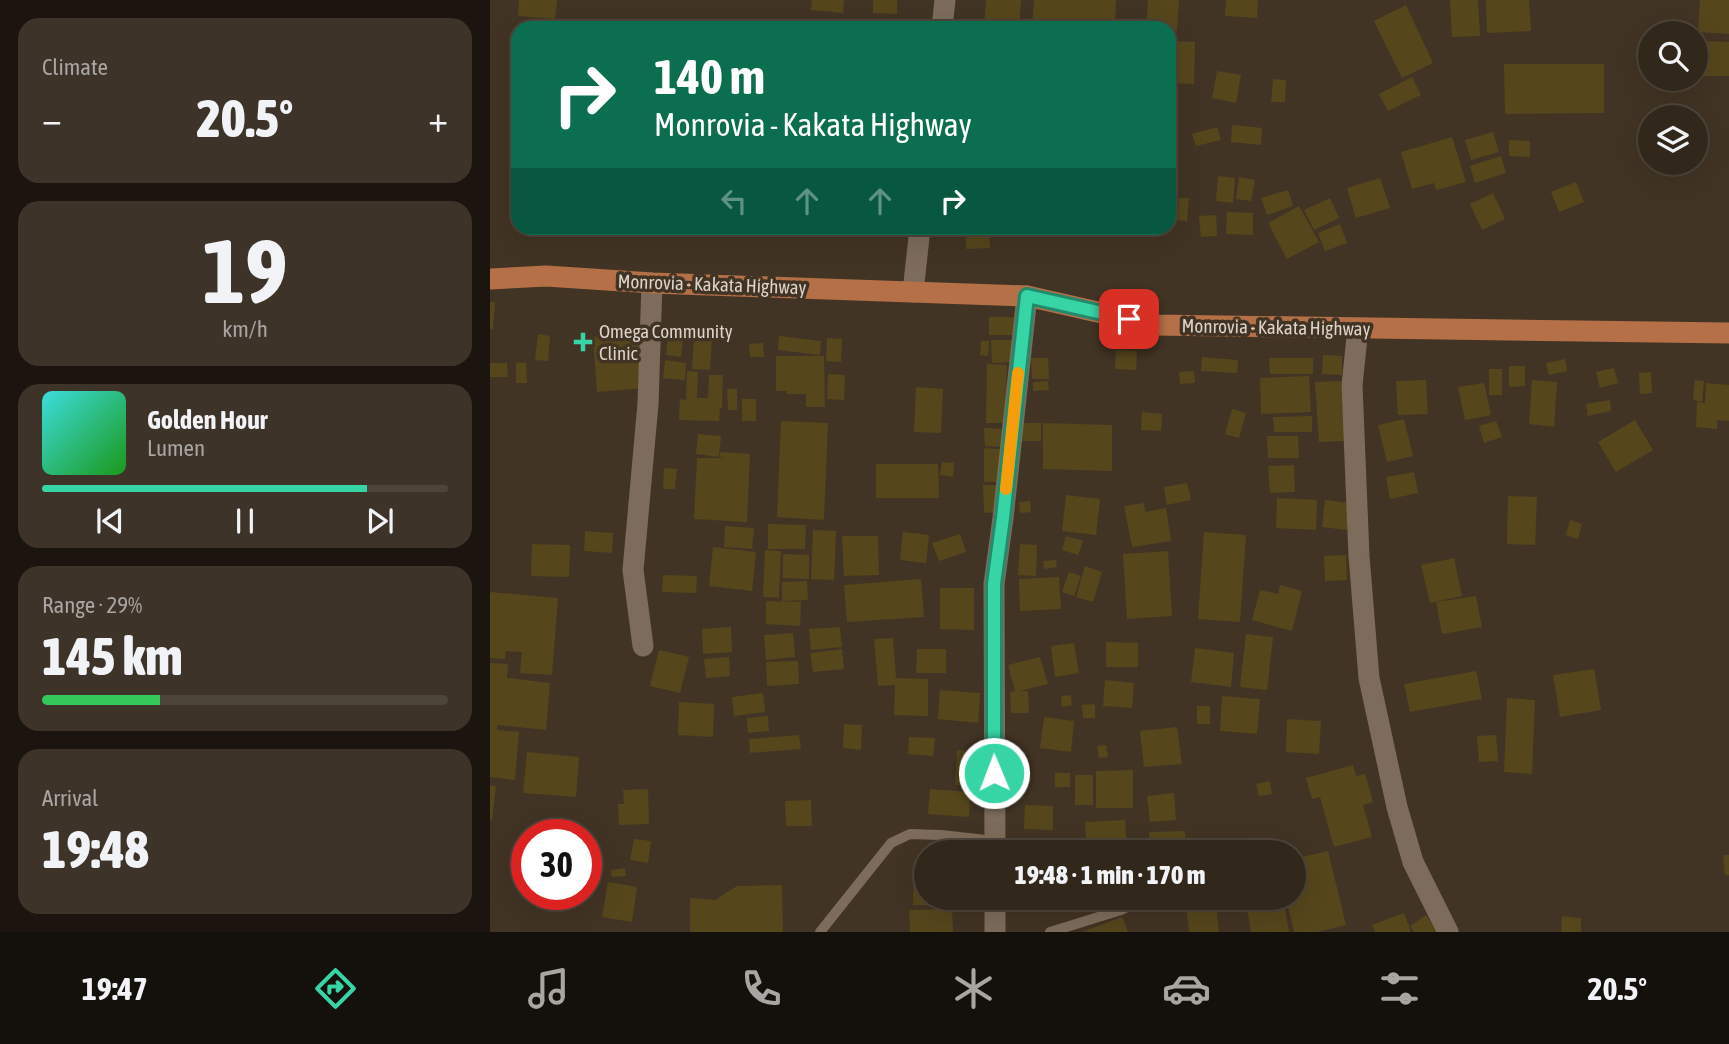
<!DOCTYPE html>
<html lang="en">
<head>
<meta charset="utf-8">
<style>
  :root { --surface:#32271b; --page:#3d3328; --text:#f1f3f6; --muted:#a8a5a3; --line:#4d443a; --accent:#37d4a6 }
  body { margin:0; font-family:"Asap Condensed",sans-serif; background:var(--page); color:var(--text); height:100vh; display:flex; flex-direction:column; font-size:26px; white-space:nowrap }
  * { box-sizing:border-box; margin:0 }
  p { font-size:23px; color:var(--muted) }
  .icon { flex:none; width:38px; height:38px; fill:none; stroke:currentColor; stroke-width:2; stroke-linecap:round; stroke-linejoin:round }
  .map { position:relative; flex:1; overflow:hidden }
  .side { display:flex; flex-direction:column; gap:18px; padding:18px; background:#1c150f; width:490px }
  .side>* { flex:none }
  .banner { position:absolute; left:21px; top:21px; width:665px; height:214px; border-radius:21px; box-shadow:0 7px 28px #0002,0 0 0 2px var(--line); background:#0b6e4f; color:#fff; overflow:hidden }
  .buttons { position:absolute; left:1148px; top:21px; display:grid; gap:14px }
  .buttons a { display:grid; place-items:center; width:70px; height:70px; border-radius:50%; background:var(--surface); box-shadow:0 7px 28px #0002,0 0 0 2px var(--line); font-size:35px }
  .speed { position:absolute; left:21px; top:819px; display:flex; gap:14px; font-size:35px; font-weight:700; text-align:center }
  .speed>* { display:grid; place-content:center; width:91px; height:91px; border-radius:50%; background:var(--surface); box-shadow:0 7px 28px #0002,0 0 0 2px var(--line); line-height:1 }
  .speed .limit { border:10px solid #d22; background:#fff; color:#111 }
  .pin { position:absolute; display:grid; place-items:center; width:60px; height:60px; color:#fff; margin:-30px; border-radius:14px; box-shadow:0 4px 10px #0006 }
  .me { position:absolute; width:77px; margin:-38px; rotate:359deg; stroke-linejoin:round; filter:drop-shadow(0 0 5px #0008) }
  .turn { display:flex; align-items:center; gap:24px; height:147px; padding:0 28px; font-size:32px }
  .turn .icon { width:91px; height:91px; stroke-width:2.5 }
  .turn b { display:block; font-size:49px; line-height:60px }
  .lanes { display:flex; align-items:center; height:66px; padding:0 28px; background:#0003; justify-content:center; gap:35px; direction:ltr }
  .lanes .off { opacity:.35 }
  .big { font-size:52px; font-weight:800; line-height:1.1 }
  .side .tile { flex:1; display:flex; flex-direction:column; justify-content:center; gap:10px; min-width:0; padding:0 24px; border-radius:21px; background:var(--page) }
  .side .dial { align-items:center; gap:0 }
  .dial b { font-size:91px; line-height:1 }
  .song { display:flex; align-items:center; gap:21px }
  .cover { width:84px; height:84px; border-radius:10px; background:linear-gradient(135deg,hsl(180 70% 55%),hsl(120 70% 35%)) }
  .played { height:7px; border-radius:4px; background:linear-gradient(90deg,var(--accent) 80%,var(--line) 80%) }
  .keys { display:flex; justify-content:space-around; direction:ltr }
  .heat { display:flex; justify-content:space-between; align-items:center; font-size:38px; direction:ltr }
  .charge { height:10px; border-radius:5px; background:linear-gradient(90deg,#34c759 29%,var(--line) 0) }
  .trip { position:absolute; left:424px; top:840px; width:392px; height:70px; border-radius:35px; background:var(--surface); box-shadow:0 7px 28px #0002,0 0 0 2px var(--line); font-weight:800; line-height:70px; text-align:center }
  .dock { display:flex; height:112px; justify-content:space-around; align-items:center; background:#14100b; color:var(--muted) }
  .dock .icon { width:49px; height:49px }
  .dock .current { color:var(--accent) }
  .dock b { font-size:32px; color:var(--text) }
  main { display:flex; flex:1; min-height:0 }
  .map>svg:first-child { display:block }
  .building { fill:#55461c }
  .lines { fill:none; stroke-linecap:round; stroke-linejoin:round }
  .service { stroke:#7d6c5b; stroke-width:10 }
  .minor { stroke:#7d6c5b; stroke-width:21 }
  .trunk { stroke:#b57047; stroke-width:21 }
  .route-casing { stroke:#248a6c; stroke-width:18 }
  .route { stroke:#37d4a6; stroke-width:12 }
  .slow { stroke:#f59e0b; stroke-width:12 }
  .poi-dot { fill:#37d4a6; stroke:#423424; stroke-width:2.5 }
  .labels { text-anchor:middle; stroke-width:7; stroke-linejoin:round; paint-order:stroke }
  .street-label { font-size:19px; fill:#dcd3c9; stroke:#423424 }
  .poi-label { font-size:19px; fill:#dcd3c9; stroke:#423424; text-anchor:start }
</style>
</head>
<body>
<main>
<section class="side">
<div class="tile"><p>Climate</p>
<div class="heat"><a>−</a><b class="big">20.5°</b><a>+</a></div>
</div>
<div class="tile dial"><b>19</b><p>km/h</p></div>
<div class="tile">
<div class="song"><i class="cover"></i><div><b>Golden Hour</b><p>Lumen</p></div></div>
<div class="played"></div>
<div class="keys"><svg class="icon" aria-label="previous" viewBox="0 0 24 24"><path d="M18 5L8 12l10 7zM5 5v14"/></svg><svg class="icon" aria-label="pause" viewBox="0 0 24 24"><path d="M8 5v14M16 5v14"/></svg><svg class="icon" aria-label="next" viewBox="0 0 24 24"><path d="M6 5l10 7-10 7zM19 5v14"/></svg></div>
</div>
<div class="tile"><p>Range · 29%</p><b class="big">145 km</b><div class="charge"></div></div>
<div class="tile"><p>Arrival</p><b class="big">19:48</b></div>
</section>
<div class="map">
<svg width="1239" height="932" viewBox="0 0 1239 932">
  <rect width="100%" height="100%" fill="#423424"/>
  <g class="building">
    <polygon points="29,0 67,0 65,19 28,16"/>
    <polygon points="322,0 354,0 353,13 321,10"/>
    <polygon points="383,0 407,0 407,14 383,13"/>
    <polygon points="496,0 531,0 529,28 494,28"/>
    <polygon points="544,0 626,0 625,28 542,28"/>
    <polygon points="658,0 689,0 687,31 679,30 679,28 656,28"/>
    <polygon points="736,0 768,0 767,18 735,16"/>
    <polygon points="960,0 988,0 990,36 962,37"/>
    <polygon points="996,0 1039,0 1041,31 997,33"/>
    <polygon points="1210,0 1239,0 1239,34 1208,32"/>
    <polygon points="916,5 943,63 912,78 884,21"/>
    <polygon points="679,41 705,42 704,84 679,83"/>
    <polygon points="1213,41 1239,42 1239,76 1212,76"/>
    <polygon points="1014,64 1114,64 1114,113 1015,114"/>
    <polygon points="727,71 751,75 746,103 722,98"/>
    <polygon points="922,77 931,95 898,111 889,94"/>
    <polygon points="783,79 796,80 795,102 781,102"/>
    <polygon points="742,125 772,128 771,145 741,142"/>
    <polygon points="727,127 731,140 706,146 702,134"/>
    <polygon points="679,129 685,129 684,165 679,165"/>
    <polygon points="1003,132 1009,152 981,160 975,140"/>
    <polygon points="962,137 976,182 946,190 944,183 922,189 911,152"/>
    <polygon points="1019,140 1040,141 1040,157 1019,156"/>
    <polygon points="1011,156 1016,173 985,183 980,166"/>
    <polygon points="728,176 745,178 743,203 726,201"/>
    <polygon points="749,177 765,180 761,201 746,199"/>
    <polygon points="890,178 900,208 866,218 857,188"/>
    <polygon points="1086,182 1094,202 1069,212 1061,192"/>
    <polygon points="798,190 803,206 777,215 771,198"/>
    <polygon points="1003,193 1015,219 992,230 980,204"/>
    <polygon points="689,198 699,198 697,221 688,220"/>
    <polygon points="840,198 849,218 824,230 814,210"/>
    <polygon points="809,206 829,242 797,259 778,223"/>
    <polygon points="737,212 763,213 763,235 736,234"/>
    <polygon points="726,215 727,236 711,237 709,216"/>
    <polygon points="850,224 857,243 835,251 828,233"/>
    <polygon points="499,234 500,248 476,249 476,235"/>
    <polygon points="0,302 5,302 3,330 0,329"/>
    <rect x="499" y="317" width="25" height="18"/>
    <polygon points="48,334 60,336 58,361 45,360"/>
    <polygon points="151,334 155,388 107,392 103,337"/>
    <polygon points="178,336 193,338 191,357 176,355"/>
    <polygon points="289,336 331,341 330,355 288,350"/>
    <polygon points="337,338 352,339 351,362 336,361"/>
    <polygon points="204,339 222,340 220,370 202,369"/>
    <polygon points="501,340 523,340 523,362 502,363"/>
    <polygon points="491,341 499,341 498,356 490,355"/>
    <polygon points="273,343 274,357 260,357 259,344"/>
    <polygon points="626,350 647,351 646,370 625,369"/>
    <polygon points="833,355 852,356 852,375 832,374"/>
    <polygon points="286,356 334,356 335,407 316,407 316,394 297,394 296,391 286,391"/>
    <polygon points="712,357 748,360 747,373 711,371"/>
    <polygon points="541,358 558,358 559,379 542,379"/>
    <polygon points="779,358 823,358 823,374 780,374"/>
    <polygon points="1075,359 1077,371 1059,375 1056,363"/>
    <polygon points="175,360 196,363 195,380 173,378"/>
    <polygon points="26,362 36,363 37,383 26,383"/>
    <polygon points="0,363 17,363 18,377 0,377"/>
    <polygon points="497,364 517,365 515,423 496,423"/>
    <polygon points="1019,366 1035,366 1035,386 1019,387"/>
    <polygon points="1124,368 1128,383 1110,388 1106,372"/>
    <rect x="999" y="369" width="13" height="26"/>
    <polygon points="197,371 208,372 207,398 218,398 219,375 233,375 232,408 230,408 229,421 189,420 190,399 196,400"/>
    <polygon points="704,371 705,383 690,384 689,372"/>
    <polygon points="1161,372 1162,393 1150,394 1149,373"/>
    <polygon points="338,374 355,375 354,400 337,399"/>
    <polygon points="819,376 821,412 771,414 770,378"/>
    <polygon points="936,380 938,414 908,415 906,381"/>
    <polygon points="1042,380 1067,382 1064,427 1039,424"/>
    <polygon points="1205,380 1214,381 1212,402 1203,400"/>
    <polygon points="558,381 559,390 543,391 543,382"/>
    <polygon points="851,381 855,441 829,442 825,382"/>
    <polygon points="994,383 1001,415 975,420 968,387"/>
    <polygon points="1216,383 1239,385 1239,421 1227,420 1227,429 1206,427 1207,402 1215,403"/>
    <polygon points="426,387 453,389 451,433 424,432"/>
    <polygon points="237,389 247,389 247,410 238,410"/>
    <rect x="252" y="399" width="14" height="22"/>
    <polygon points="1120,400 1121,411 1098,416 1096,404"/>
    <polygon points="742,409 756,413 749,438 735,434"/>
    <polygon points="652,412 672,414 671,431 651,430"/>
    <polygon points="822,416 822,432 784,432 783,417"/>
    <polygon points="914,419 923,456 897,462 888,425"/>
    <polygon points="1145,420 1163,450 1126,472 1108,442"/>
    <polygon points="291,421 338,423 334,520 287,517"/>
    <polygon points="1006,421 1012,437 994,443 989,426"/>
    <rect x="531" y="423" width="20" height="18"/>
    <polygon points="553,423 622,425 622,471 553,469"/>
    <polygon points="494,428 512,429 512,447 495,446"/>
    <polygon points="208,434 231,436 229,457 206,454"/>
    <polygon points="777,436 808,436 809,458 778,458"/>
    <polygon points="494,448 510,449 510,482 494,482"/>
    <polygon points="230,452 260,454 257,522 204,519 207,458 234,458 230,457"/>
    <polygon points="452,462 464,463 463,477 450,475"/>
    <polygon points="386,464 448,464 449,498 386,498"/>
    <polygon points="804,465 805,492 780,493 778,466"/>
    <polygon points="174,468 187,469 185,489 173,489"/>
    <polygon points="924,472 928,493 900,499 896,477"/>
    <polygon points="697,483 701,500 677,505 674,487"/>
    <polygon points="493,485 508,485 509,512 494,513"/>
    <polygon points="576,495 610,499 606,535 572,531"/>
    <polygon points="1018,496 1047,497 1045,545 1017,544"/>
    <polygon points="787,498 827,500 826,530 786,528"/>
    <polygon points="835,500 860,503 857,530 832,527"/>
    <polygon points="540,501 541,512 530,513 529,502"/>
    <polygon points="654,503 655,512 676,508 681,541 642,547 634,506"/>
    <polygon points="1080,520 1092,524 1088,539 1076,535"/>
    <polygon points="278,524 316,525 315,549 278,549"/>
    <polygon points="235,526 264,528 262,549 234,547"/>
    <polygon points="323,530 346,531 344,580 321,579"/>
    <polygon points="95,531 123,533 122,553 94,551"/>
    <polygon points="413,532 439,535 436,563 410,560"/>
    <polygon points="714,532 756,535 750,622 708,619"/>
    <polygon points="470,534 476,552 449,561 442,543"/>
    <polygon points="352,536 388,536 389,575 354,576"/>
    <polygon points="576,536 593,541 588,555 572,550"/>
    <polygon points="42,544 80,545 79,577 41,576"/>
    <polygon points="530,544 547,545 546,576 528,575"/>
    <polygon points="223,547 266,552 262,591 219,586"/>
    <polygon points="275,550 291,551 289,598 273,597"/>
    <polygon points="678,551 682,616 637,619 633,554"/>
    <polygon points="293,554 319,555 319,579 293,578"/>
    <polygon points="856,555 857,580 835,581 834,556"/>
    <polygon points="964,558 972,596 940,603 931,565"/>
    <polygon points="566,560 567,567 554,569 553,561"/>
    <polygon points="595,566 612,572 603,602 586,597"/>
    <polygon points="579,572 591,576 584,596 572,592"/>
    <polygon points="173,575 207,576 206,593 172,592"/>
    <polygon points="569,577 571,609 530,611 529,579"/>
    <polygon points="431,579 434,617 357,622 354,585"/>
    <polygon points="317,581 318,600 292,601 292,582"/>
    <polygon points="790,585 812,591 802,631 762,620 770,590 788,594"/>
    <polygon points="450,588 484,588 484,630 450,629"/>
    <polygon points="0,592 68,598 62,675 30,673 32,652 16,651 15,659 0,658"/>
    <polygon points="986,596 992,627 952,634 946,602"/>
    <polygon points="276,601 311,602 310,626 276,624"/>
    <polygon points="241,627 242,652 213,654 212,629"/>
    <polygon points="350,627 352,647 321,650 319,629"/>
    <polygon points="303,633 305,657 276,660 274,635"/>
    <polygon points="756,634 783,637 777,690 750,687"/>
    <polygon points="403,638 406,678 438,679 438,716 404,715 405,685 388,686 384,639"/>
    <polygon points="616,642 648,643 648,667 616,667"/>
    <polygon points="584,643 589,673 565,677 561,646"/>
    <polygon points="705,648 744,653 741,687 701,682"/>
    <polygon points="352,649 354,669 323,672 320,653"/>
    <polygon points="427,649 456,649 456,673 426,673"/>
    <polygon points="169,650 199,657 190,693 160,686"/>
    <polygon points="239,657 240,676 216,678 214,659"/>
    <polygon points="550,657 558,684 530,691 538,691 539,713 521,713 520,692 525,691 518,665"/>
    <polygon points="308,661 309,684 277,686 276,662"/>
    <polygon points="0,663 18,664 17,678 60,683 56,730 7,725 7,730 29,732 25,780 0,777"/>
    <polygon points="1104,669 1111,710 1070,717 1063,675"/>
    <polygon points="986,671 992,699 920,712 914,684"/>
    <polygon points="615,680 644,683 642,708 613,706"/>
    <polygon points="450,690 490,693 488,723 448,719"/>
    <polygon points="273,693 275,712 244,716 242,697"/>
    <polygon points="581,695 582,705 572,707 571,696"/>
    <polygon points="732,696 770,699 767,734 730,731"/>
    <polygon points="1017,698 1045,700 1042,774 1014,772"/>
    <polygon points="189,702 224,704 223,737 188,735"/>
    <polygon points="605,704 605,718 593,718 592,705"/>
    <rect x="707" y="706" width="13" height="18"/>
    <polygon points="278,716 279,731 258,733 257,718"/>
    <polygon points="554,717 584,721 581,752 550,748"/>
    <polygon points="797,719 831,721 829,754 796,752"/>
    <polygon points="354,724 372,725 371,750 353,748"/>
    <polygon points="687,727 692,764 654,767 650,731"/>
    <polygon points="309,735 311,749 260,753 259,739"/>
    <polygon points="1006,735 1008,761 989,762 987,736"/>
    <polygon points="419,737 445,738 443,756 418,754"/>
    <polygon points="616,745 618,757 609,758 607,746"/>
    <polygon points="467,750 498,752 495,788 465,785"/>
    <polygon points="37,752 89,757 86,797 33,793"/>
    <polygon points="863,765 866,776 875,774 883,802 873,805 882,837 844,847 830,797 822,799 816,778"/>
    <polygon points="643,770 643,808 606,808 606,771"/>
    <rect x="565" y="773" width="15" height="14"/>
    <rect x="585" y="775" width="18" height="30"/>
    <polygon points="780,781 782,794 769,796 766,784"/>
    <polygon points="0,786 6,786 2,820 0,820"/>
    <polygon points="158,789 159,824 129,825 128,804 134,804 133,790"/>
    <polygon points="440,789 480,792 479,817 438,814"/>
    <polygon points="684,793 686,820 660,822 657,796"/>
    <polygon points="321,800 322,826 296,826 295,801"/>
    <polygon points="535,805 563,806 563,830 534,829"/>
    <polygon points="635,820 637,850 597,852 595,822"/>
    <polygon points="695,831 696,852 660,852 659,832"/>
    <polygon points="144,839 161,841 158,863 140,860"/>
    <polygon points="588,842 588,852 543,852 543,843"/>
    <polygon points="838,851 856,925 828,932 804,932 796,898 803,898 803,859"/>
    <polygon points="1233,855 1239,855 1239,875 1235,875"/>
    <polygon points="424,861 436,862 436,898 480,898 480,906 423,905"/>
    <polygon points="135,868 136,876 122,877 121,870"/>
    <polygon points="118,882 147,887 142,922 112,917"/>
    <polygon points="292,885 293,932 200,932 200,898 225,900 247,886"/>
    <polygon points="694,898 718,898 719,900 695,902"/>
    <polygon points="771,898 793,898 799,932 761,932 756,903 771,901"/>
    <polygon points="726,901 729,932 699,932 696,904"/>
    <polygon points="462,909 463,932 420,932 419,910"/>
    <polygon points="914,913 921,932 885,932 882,925"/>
    <polygon points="936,915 947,932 924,932 920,926"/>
    <polygon points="1072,916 1091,918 1091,932 1071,932"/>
    <polygon points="632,917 638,932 592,932"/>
  </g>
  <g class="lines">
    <g class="service">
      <polyline points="330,932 401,843 420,834 451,835 505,841"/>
      <polyline points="560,932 631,910 652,899"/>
    </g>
    <g class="minor">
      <polyline points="452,28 455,0"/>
      <polyline points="423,292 430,228"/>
      <polyline points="868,328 862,385 869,556 879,678 907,807 923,862 958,932"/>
      <polyline points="153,646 143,570 158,404 162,283"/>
      <polyline points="505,852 504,584 513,518 537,296"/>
      <polyline points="505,932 505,898"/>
    </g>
    <polyline class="trunk" points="0,279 56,276 162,283 537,296 665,325 1239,333"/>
  </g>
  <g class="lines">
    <defs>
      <polyline id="route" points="504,773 504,584 513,518 537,296 639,319"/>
    </defs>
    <use href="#route" class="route-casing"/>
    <use href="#route" class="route"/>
    <polyline class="slow" points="516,489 528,373"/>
  </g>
  <path class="poi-dot" d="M89.5 331.5h7v7h7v7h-7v7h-7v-7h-7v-7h7z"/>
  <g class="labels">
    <g class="street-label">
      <text transform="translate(222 284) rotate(2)" y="7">Monrovia - Kakata Highway</text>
      <text transform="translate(786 327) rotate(1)" y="7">Monrovia - Kakata Highway</text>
    </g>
    <g class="poi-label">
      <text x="109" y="338">Omega Community<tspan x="109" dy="22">Clinic</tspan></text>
    </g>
  </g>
</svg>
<div class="buttons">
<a><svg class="icon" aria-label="search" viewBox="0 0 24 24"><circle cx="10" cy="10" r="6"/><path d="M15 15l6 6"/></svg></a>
<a><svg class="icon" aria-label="layers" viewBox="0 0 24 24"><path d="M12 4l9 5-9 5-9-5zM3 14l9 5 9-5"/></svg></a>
</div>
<div class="speed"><div class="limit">30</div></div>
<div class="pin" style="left:639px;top:319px;background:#d93025"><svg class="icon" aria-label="arrive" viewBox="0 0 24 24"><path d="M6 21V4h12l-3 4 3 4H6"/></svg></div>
<svg class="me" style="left:504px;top:773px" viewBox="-20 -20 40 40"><circle r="17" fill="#37d4a6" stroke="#fff" stroke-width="3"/><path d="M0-11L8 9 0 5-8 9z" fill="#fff"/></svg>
<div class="trip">19:48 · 1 min · 170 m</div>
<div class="banner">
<div class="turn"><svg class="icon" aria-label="right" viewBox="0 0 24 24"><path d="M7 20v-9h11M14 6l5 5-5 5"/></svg><div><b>140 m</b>Monrovia - Kakata Highway</div></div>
<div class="lanes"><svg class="icon off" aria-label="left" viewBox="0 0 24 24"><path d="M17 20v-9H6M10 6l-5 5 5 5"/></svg><svg class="icon off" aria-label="ahead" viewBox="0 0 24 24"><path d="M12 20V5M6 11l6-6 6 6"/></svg><svg class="icon off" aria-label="ahead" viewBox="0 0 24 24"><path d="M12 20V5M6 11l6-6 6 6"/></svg><svg class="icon" aria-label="right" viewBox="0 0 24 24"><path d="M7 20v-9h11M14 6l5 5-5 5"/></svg></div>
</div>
</div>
</main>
<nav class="dock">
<b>19:47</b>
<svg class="icon current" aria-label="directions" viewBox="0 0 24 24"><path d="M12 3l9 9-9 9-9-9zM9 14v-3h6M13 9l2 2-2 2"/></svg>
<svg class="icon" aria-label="music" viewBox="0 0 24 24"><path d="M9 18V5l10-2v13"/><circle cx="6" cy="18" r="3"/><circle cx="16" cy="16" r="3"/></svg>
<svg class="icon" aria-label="phone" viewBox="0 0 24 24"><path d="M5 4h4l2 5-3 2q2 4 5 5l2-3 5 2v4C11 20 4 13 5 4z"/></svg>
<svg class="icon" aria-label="climate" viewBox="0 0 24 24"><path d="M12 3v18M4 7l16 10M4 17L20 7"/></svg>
<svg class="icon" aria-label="car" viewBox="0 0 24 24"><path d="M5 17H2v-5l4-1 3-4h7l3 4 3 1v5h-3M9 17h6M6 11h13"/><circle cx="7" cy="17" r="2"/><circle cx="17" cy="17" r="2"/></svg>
<svg class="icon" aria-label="filters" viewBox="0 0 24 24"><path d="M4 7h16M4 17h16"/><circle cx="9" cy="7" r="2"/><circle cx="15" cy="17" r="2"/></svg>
<b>20.5°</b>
</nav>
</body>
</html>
